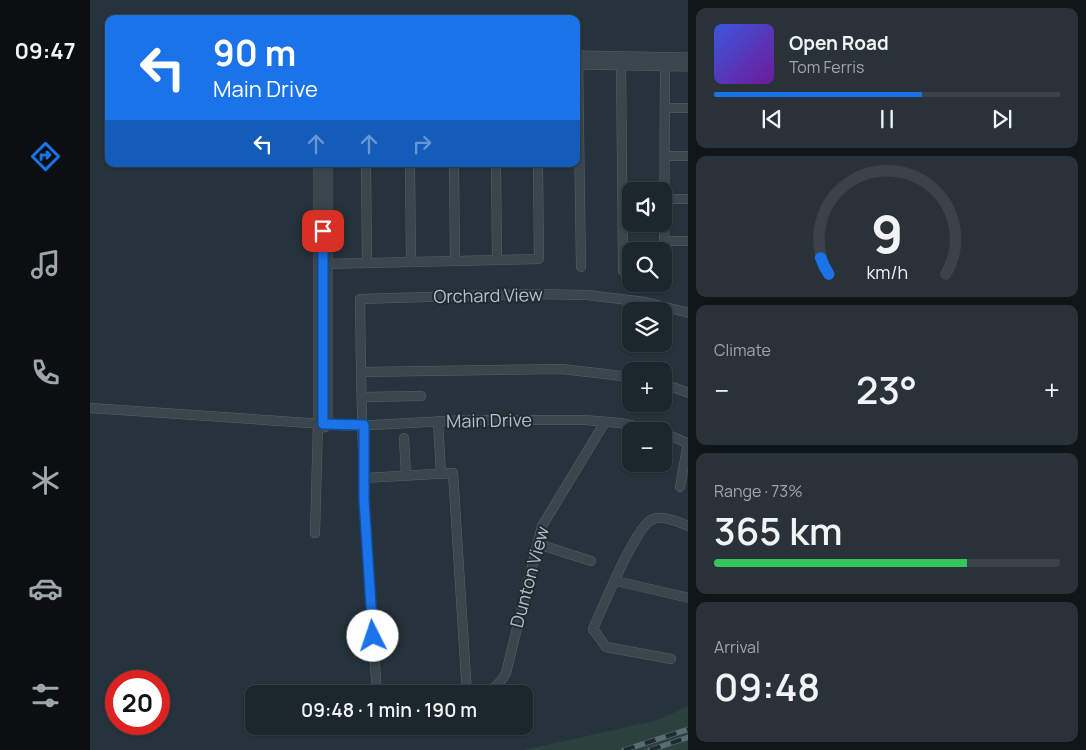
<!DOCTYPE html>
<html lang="en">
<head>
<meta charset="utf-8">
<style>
  :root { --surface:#1c262d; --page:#293239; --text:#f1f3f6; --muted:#a0a5aa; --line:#3a4349; --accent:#1a73e8 }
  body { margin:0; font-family:Manrope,sans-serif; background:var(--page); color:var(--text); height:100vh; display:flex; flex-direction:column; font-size:19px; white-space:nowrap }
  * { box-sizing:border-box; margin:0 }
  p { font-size:16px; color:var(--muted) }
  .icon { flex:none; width:28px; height:28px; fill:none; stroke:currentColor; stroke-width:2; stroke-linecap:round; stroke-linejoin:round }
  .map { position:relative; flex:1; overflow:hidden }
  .details { display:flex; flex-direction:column; gap:8px; padding:8px; background:#0f1519; width:398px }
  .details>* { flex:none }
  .hud { position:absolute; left:15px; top:15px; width:475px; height:152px; border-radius:10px; box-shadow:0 1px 4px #0004,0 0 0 1px var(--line); background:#1a73e8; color:#fff; overflow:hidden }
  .fabs { position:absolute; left:532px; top:182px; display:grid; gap:10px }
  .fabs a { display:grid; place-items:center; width:50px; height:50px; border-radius:10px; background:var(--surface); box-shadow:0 1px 4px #0004,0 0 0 1px var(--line); font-size:25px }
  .speed { position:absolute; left:15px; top:670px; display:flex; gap:10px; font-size:25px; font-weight:700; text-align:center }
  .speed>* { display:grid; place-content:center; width:65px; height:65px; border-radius:50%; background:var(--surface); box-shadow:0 1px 4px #0004,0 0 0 1px var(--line); line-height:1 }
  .speed .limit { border:8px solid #d22; background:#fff; color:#111 }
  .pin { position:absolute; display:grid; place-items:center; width:42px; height:42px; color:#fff; margin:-21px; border-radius:10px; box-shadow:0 2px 8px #0006 }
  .me { position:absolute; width:55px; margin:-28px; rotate:356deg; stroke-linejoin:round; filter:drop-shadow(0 0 4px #0008) }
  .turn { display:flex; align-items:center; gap:18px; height:105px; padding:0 25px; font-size:22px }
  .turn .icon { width:65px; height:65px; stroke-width:2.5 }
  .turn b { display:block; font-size:35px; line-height:42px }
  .lanes { display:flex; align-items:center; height:48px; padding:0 25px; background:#0003; justify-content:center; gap:25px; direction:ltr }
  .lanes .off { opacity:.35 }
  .big { font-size:38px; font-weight:600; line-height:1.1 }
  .details .card { flex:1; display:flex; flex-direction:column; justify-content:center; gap:8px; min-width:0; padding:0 18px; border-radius:10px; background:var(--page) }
  .details .dial { align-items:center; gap:0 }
  .dial svg { height:130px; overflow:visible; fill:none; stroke:var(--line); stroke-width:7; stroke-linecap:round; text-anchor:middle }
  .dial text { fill:var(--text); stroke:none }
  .song { display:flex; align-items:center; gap:15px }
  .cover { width:60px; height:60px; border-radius:8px; background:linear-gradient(135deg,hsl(230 70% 55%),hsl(280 70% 35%)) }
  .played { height:5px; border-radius:2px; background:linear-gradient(90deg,var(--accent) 60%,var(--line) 60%) }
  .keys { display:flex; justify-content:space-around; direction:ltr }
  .heat { display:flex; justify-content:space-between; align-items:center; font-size:28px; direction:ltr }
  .charge { height:8px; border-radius:4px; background:linear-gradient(90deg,#34c759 73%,var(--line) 0) }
  .trip { position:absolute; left:155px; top:685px; width:288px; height:50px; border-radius:10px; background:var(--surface); box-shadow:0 1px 4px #0004,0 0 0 1px var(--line); font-weight:600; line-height:50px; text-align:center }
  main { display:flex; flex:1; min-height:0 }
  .dock { display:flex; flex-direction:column; width:90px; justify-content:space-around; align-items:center; background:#0b0f12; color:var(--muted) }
  .dock .icon { width:35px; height:35px }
  .dock .selected { color:var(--accent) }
  .dock b { font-size:22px; color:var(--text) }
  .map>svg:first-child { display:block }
  .green { fill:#2b413e }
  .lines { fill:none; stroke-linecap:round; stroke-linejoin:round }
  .lane-casing { stroke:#58636b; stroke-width:10 }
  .street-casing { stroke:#58636b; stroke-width:19 }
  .lane { stroke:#3a454d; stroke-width:9 }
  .street { stroke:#3a454d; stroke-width:18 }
  .rail-casing { stroke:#5c6a73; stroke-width:5.5 }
  .rail { stroke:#1f2a32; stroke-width:4; stroke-dasharray:11; stroke-linecap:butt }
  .route-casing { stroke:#114b97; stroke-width:12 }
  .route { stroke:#1a73e8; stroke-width:9 }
  .labels { text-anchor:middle; stroke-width:4; stroke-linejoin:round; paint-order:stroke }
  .street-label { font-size:18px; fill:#b6c0c8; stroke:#1f2a32 }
</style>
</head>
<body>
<main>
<nav class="dock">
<b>09:47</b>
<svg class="icon selected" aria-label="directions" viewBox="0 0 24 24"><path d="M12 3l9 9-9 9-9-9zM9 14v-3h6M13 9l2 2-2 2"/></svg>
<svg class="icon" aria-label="music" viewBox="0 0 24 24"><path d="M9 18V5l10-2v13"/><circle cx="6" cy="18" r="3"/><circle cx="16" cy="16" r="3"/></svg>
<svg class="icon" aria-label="phone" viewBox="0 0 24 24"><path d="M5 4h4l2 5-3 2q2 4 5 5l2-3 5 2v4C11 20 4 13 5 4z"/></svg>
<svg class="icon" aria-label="climate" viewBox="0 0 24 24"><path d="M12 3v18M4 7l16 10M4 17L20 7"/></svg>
<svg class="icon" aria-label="car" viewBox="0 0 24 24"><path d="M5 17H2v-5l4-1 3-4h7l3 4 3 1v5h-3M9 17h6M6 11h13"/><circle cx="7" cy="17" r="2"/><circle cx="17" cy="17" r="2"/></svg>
<svg class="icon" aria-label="filters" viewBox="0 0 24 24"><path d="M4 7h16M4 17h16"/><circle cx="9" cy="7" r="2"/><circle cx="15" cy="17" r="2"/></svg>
</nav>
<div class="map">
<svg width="599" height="750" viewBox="0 0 599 750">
  <rect width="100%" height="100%" fill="#26333c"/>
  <polygon class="green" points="598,706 598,750 434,750 568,720"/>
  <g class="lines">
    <defs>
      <g id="lane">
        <polyline points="488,60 491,267"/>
        <polyline points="531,61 533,271"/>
        <polyline points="575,108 599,108"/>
        <polyline points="575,156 599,156"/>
        <polyline points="276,164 277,263"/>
        <polyline points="320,164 321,262"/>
        <polyline points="364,164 365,261"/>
        <polyline points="406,164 407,260"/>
        <polyline points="575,199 599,199"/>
        <polyline points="574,241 599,241"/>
        <polyline points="234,264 449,259 448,164"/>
        <polyline points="574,281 575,61"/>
        <polyline points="271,372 270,299 441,294 497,295 555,302 599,313"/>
        <polyline points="574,384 599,393"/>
        <polyline points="272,397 331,396"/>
        <polyline points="0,408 263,426 375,420 495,420 530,423 569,431"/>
        <polyline points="348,421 351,474"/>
        <polyline points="574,433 599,444"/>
        <polyline points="314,438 316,475"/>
        <polyline points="274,478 363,473 377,694"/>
        <polyline points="590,487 598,443"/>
        <polyline points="225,533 228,424"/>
        <polyline points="448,544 501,561"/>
        <polyline points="526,581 599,598"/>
        <path d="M581,659L516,647L503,629C513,607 544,530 561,520C572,514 588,522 599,526"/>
        <polyline points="287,694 274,500 271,372 472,369 541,377"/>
        <path d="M380,694C399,693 406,690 416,673L452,526L515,422"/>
      </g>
      <g id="street">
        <polyline points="486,60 599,62"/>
        <polyline points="233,164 233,423"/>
      </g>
    </defs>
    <use href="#lane" class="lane-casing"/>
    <use href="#street" class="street-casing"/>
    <use href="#lane" class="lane"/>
    <use href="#street" class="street"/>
    <defs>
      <g id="rail">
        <polyline points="534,750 599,729"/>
        <polyline points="560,750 599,737"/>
      </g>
    </defs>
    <use href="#rail" class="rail-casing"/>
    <use href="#rail" class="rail"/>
  </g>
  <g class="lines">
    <defs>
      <polyline id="route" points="233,231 233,424 274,425 274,500 283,636"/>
    </defs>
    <use href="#route" class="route-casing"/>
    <use href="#route" class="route"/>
  </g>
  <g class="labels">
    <g class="street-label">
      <text transform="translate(398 296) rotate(-1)" y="6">Orchard View</text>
      <text transform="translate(399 421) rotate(-1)" y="6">Main Drive</text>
      <text transform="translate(440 577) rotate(-75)" y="6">Dunton View</text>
    </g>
  </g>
</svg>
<div class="fabs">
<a><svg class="icon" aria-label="sound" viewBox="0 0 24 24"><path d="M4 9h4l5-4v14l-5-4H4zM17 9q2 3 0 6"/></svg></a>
<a><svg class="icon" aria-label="search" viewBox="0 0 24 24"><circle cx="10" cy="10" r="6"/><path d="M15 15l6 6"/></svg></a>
<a><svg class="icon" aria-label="layers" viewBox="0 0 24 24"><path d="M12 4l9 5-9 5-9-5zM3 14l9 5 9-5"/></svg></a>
<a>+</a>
<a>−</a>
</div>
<div class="speed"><div class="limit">20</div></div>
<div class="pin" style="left:233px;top:231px;background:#d93025"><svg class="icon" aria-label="arrive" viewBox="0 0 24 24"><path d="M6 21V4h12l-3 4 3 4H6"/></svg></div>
<svg class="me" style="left:283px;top:636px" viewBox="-20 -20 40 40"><circle r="19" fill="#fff"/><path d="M0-13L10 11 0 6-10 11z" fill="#1a73e8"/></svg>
<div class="trip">09:48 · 1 min · 190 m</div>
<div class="hud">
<div class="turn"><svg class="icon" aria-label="left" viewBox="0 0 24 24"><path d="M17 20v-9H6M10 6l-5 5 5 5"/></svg><div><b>90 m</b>Main Drive</div></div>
<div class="lanes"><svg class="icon" aria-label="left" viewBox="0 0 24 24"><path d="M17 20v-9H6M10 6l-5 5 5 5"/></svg><svg class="icon off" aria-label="ahead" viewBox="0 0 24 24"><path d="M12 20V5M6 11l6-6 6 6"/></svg><svg class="icon off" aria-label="ahead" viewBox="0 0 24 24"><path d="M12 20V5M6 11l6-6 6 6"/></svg><svg class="icon off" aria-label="right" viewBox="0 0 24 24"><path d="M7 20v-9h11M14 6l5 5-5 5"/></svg></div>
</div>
</div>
<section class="details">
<div class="card">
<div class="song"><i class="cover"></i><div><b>Open Road</b><p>Tom Ferris</p></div></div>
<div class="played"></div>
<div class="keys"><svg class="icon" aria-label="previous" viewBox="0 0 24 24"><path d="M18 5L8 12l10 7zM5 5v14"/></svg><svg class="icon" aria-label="pause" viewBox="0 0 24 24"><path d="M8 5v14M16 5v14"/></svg><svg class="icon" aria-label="next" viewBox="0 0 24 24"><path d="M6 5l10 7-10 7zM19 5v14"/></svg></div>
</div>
<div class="card dial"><svg viewBox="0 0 100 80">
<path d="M14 69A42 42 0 1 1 86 69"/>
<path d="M14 69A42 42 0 0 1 9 59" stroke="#1a73e8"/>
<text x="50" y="56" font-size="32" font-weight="700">9</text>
<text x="50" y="72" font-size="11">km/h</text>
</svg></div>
<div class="card"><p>Climate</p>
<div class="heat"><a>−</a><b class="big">23°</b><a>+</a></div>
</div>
<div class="card"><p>Range · 73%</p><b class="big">365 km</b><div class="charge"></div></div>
<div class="card"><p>Arrival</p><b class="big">09:48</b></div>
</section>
</main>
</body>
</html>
